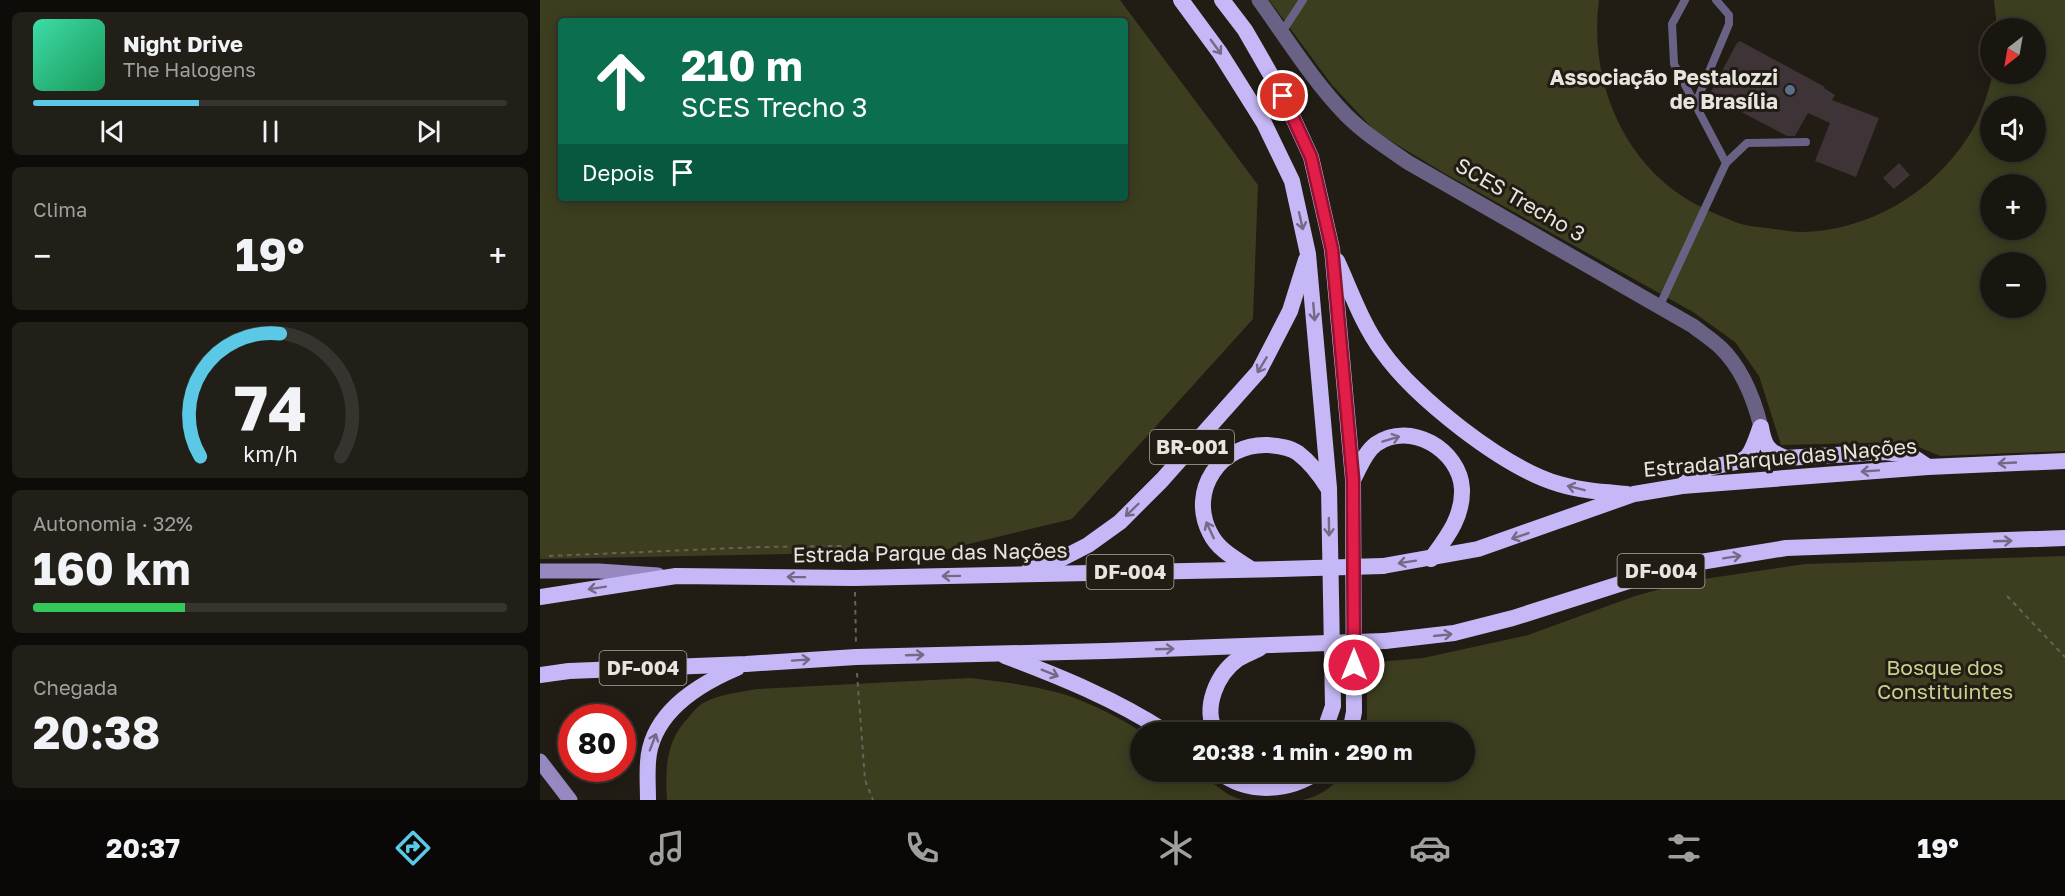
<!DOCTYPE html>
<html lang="pt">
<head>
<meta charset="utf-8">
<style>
  :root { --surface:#19150f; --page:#221e18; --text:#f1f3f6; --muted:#9f9f9e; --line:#37342f; --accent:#5bc8e6 }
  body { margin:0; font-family:"Golos Text",sans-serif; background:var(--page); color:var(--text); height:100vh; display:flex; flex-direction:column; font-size:22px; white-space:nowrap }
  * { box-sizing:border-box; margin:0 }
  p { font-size:20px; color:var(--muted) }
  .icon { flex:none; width:33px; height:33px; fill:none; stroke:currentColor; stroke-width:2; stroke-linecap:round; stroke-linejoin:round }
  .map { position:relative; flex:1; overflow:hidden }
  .panel { display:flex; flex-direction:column; gap:12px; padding:12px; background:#0e0c08; width:540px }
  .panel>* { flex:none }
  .hud { position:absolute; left:18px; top:18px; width:570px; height:183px; border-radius:6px; box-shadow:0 3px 15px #0003,0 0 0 2px var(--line); background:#0b6e4f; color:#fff; overflow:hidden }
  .needle { width:39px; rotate:211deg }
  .controls { position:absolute; left:1440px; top:18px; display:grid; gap:12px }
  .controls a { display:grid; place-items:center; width:66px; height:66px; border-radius:50%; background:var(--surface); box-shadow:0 3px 15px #0003,0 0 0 2px var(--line); font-size:30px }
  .speed { position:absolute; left:18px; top:704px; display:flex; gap:12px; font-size:30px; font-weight:700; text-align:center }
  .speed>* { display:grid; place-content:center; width:78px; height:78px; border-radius:50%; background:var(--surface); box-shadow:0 3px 15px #0003,0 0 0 2px var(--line); line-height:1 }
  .speed .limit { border:9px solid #d22; background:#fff; color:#111 }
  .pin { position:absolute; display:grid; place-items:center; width:51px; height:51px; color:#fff; margin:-26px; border:3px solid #fff; border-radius:50%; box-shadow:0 2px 6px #0007 }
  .me { position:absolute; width:66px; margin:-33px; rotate:0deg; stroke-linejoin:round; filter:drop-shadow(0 0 4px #0008) }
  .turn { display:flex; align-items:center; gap:21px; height:126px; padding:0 24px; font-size:27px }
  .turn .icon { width:78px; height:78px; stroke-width:2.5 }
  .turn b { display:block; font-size:42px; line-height:51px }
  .then { display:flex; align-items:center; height:57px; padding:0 24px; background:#0003; gap:12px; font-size:22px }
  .big { font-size:45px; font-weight:700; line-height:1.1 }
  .panel .widget { flex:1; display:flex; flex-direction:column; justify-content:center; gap:9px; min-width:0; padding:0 21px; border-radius:9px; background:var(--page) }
  .panel .dial { align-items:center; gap:0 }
  .dial svg { height:156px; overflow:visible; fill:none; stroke:var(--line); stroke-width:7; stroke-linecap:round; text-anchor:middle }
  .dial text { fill:var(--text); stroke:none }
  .song { display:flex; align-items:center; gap:18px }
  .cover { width:72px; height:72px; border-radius:9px; background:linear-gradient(135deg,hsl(160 70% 55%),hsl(150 70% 35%)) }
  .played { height:6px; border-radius:3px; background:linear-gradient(90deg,var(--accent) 35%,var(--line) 35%) }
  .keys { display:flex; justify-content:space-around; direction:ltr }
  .heat { display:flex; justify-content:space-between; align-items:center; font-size:33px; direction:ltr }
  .charge { height:9px; border-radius:4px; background:linear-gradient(90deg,#34c759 32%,var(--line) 0) }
  .trip { position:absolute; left:590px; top:722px; width:345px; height:60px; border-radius:30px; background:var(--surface); box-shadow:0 3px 15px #0003,0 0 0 2px var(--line); font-weight:700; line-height:60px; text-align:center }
  .tabs { display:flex; height:96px; justify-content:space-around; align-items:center; background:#0a0806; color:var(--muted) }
  .tabs .icon { width:42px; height:42px }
  .tabs .on { color:var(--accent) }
  .tabs b { font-size:27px; color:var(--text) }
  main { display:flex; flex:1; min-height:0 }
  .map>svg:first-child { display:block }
  .green { fill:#3c3e1f; fill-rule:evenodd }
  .building { fill:#3e3337 }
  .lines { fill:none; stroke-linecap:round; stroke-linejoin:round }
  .path { stroke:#67635b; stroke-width:2; stroke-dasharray:4.5 4.5; stroke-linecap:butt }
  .service { stroke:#696284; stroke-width:8 }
  .minor { stroke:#696284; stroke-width:15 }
  .secondary { stroke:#9689c0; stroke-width:15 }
  .trunk { stroke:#c6b8f6; stroke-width:16 }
  .trunk-bridge { stroke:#c6b8f6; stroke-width:16 }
  .oneway { stroke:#746a85 }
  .route-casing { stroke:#92132f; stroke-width:15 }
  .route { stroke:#e11d48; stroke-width:10 }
  .service-dot { fill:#5c6f8a; stroke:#211c14; stroke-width:2 }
  .labels { text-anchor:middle; stroke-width:6; stroke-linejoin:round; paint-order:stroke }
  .shield { fill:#211c14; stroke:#aca9a2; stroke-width:1.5 }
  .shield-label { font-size:20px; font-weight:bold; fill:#e8e5df }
  .poi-label { font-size:21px; font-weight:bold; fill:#e8e5df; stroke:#211c14; text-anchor:end }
  .street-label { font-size:21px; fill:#e8e5df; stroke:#211c14 }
  .park-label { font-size:21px; fill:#cad08b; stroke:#211c14 }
</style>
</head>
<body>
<main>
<section class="panel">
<div class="widget">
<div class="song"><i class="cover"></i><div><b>Night Drive</b><p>The Halogens</p></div></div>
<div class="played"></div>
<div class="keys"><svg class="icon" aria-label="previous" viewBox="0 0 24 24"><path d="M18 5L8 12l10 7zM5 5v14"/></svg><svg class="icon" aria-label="pause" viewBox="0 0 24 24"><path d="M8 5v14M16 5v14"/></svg><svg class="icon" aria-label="next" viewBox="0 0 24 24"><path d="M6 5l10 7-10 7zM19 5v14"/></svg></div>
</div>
<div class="widget"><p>Clima</p>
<div class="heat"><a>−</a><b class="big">19°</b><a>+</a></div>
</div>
<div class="widget dial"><svg viewBox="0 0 100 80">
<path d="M14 69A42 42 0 1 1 86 69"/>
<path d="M14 69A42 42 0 0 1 55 6" stroke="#5bc8e6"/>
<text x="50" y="56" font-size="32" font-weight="700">74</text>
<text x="50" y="72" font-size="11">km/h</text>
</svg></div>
<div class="widget"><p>Autonomia · 32%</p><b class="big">160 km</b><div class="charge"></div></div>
<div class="widget"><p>Chegada</p><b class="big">20:38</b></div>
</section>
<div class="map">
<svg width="1525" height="800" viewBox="0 0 1525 800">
  <rect width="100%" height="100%" fill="#211c14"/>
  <g class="green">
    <path d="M0,0H580L718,185L713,319L532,519L400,551L0,559ZM21,21H585V198H21Z"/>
    <path d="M729,0H1059C1049,75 1079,156 1145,198C1159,207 1182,217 1198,223C1209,227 1223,227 1234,229C1243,230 1252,232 1261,232C1329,231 1392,193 1428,137C1441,118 1447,95 1453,74H1496V28H1457L1454,0H1525V451L1400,456L1367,442L1241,445L1219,376L1195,342L1153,312L904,173L836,132L792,85ZM1450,106H1496V152H1450ZM1450,184H1496V230H1450ZM1450,262H1496V308H1450Z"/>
    <path d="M1525,556V800H762C781,796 794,786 806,771H924V732H827V663L883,658L988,635L1095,596L1150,581L1265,564Z"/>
    <path d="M431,678C462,682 493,685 523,694C551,703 578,717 602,732H600V771H656L689,795L702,800H127C125,768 126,740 149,717C153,712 158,706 163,703C179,694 200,692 218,689Z"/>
  </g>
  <g class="building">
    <polygon points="1200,41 1285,87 1284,88 1295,95 1292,100 1339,118 1316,177 1275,161 1290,123 1268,113 1255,136 1247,136 1169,95 1197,43"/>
    <polygon points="1359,163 1370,175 1354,189 1343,178"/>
  </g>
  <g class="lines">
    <g class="path">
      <polyline points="9,556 219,547 302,546 312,558 313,562"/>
      <polyline points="315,592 316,643"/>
      <polyline points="1467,596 1525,657"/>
      <polyline points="317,673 325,780 333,800"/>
    </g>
    <g class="service">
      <polyline points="1145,0 1132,24 1134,64 1186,163"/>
      <polyline points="742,32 763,0"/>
      <polyline points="1155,105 1189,24 1189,15 1176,0"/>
      <polyline points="1120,305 1186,163 1207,143 1266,142"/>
    </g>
    <path class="minor" d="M719,0C747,39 773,81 806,115C825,134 847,148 869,163L1153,326C1162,333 1171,339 1180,347C1201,367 1214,399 1221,427"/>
    <g class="secondary">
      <polyline points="0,571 59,571 118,575"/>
      <polyline points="0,761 30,800"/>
    </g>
    <g class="trunk">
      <polyline points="641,0 680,53 724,123 752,181 768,254 789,488 793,706 784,732"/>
      <polyline points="682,0 705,30 743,96 771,157 792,249 813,479 814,712 810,732"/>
      <path d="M797,261C811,291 822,324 842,351C875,398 964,468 1019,484C1042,491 1064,492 1087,494"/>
      <path d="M1221,427C1224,445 1228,452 1246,458L1344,452L1370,455L1388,467"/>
      <path d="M814,478C820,467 825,452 836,444C870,420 920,450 922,489C923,517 907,537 891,559"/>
      <path d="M1144,484C1151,479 1160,471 1169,468C1206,457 1206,470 1220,428"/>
      <polyline points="843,566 938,549 1094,494 1142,486 1388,467 1525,461"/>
      <path d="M711,569C696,559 678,550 670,533C648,491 680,443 728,445C738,446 750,447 758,453C771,463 780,475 788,488"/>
      <polyline points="489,570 517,561 548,545 580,522 622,480 719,371 750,311 766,260"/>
      <polyline points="0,597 136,576 314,578 740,569"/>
      <polyline points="845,641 914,633 973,618 1136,566 1246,548 1525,538"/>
      <path d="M465,656C521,677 575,699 626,732"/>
      <polyline points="0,675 29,671 206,664 316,657 566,651 731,645"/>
      <path d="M676,732C662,708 677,674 698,659C705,655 713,652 720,648"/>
      <path d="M678,771C708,795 749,792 779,771"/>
      <path d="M108,800C108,788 107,775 108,762C111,713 157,685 197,668"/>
    </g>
    <g class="trunk-bridge">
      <polyline points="740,569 843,566"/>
      <polyline points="731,645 845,641"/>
    </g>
  </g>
  <defs><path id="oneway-shaft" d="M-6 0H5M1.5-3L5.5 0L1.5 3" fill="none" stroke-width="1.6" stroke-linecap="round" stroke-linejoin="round" transform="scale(1.5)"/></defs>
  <g class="oneway">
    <use href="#oneway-shaft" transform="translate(676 47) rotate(54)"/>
    <use href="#oneway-shaft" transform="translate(761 221) rotate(77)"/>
    <use href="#oneway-shaft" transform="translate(774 312) rotate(85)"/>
    <use href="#oneway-shaft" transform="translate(722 365) rotate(121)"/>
    <use href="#oneway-shaft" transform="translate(851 439) rotate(-17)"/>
    <use href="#oneway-shaft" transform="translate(1467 463) rotate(177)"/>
    <use href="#oneway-shaft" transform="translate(1330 471) rotate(176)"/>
    <use href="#oneway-shaft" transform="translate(1036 488) rotate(-166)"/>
    <use href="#oneway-shaft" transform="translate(592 510) rotate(136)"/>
    <use href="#oneway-shaft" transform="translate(789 527) rotate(89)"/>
    <use href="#oneway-shaft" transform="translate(670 530) rotate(-115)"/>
    <use href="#oneway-shaft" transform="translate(980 536) rotate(161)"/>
    <use href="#oneway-shaft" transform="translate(1463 541) rotate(-2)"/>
    <use href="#oneway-shaft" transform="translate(1192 557) rotate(-9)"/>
    <use href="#oneway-shaft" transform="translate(867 562) rotate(171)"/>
    <use href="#oneway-shaft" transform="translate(411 576) rotate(179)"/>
    <use href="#oneway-shaft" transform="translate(256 577) rotate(-179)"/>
    <use href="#oneway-shaft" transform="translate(57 588) rotate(171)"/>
    <use href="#oneway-shaft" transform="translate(903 635) rotate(-6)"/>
    <use href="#oneway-shaft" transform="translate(625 649) rotate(-2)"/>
    <use href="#oneway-shaft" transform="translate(375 655) rotate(-2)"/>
    <use href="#oneway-shaft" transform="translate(261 660) rotate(-4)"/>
    <use href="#oneway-shaft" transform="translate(510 673) rotate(22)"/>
    <use href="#oneway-shaft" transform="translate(113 742) rotate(-69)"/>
  </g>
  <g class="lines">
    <defs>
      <polyline id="route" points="743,96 771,157 792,249 813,479 814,665"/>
    </defs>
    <use href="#route" class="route-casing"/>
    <use href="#route" class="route"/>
  </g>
  <circle class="service-dot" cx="1250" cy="90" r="6"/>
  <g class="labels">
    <g class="shield">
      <rect x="610" y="430" width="84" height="34" rx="4.5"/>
      <rect x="1077.5" y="554" width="87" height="34" rx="4.5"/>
      <rect x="546.5" y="555" width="87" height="34" rx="4.5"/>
      <rect x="59.5" y="651" width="87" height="34" rx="4.5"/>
    </g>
    <g class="shield-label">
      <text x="652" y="454">BR-001</text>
      <text x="1121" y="578">DF-004</text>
      <text x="590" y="579">DF-004</text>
      <text x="103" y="675">DF-004</text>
    </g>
    <g class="poi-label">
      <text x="1238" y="85">Associação Pestalozzi<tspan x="1238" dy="24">de Brasília</tspan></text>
    </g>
    <g class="street-label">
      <text transform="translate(980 200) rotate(30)" y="7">SCES Trecho 3</text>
      <text transform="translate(1240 458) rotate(-5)" y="7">Estrada Parque das Nações</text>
      <text transform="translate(390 553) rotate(-1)" y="7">Estrada Parque das Nações</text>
    </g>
    <g class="park-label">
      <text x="1405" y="675">Bosque dos<tspan x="1405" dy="24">Constituintes</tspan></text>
    </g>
  </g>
</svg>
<div class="controls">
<a><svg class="needle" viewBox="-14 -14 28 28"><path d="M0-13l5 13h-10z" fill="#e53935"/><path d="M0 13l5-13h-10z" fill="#9f9f9e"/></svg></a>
<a><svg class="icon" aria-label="sound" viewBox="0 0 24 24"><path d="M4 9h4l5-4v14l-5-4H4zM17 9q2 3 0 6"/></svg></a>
<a>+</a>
<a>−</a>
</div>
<div class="speed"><div class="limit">80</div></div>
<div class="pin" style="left:743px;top:96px;background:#d93025"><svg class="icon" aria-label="arrive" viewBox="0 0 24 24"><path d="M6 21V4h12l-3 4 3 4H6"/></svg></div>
<svg class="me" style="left:814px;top:665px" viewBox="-20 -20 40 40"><circle r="17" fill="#e11d48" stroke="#fff" stroke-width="3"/><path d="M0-11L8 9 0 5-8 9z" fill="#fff"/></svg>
<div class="trip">20:38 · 1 min · 290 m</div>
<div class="hud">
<div class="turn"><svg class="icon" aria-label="ahead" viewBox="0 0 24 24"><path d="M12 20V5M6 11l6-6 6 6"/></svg><div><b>210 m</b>SCES Trecho 3</div></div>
<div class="then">Depois<svg class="icon" aria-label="arrive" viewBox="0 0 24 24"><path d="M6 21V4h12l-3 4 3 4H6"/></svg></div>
</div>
</div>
</main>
<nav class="tabs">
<b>20:37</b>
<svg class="icon on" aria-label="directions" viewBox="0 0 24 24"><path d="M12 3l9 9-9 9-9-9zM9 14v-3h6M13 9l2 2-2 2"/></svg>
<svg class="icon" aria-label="music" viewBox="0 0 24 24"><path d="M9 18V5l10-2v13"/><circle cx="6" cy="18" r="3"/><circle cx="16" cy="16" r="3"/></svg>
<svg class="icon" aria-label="phone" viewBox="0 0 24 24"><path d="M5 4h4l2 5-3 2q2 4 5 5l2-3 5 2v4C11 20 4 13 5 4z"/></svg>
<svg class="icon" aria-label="climate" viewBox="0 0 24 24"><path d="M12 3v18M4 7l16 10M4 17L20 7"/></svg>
<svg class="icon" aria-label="car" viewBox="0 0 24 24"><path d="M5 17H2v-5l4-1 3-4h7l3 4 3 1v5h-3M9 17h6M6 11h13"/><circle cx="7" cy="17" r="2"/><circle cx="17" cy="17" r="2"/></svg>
<svg class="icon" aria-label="filters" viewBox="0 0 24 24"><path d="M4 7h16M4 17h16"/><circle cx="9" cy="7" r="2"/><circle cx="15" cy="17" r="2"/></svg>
<b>19°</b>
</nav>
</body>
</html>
